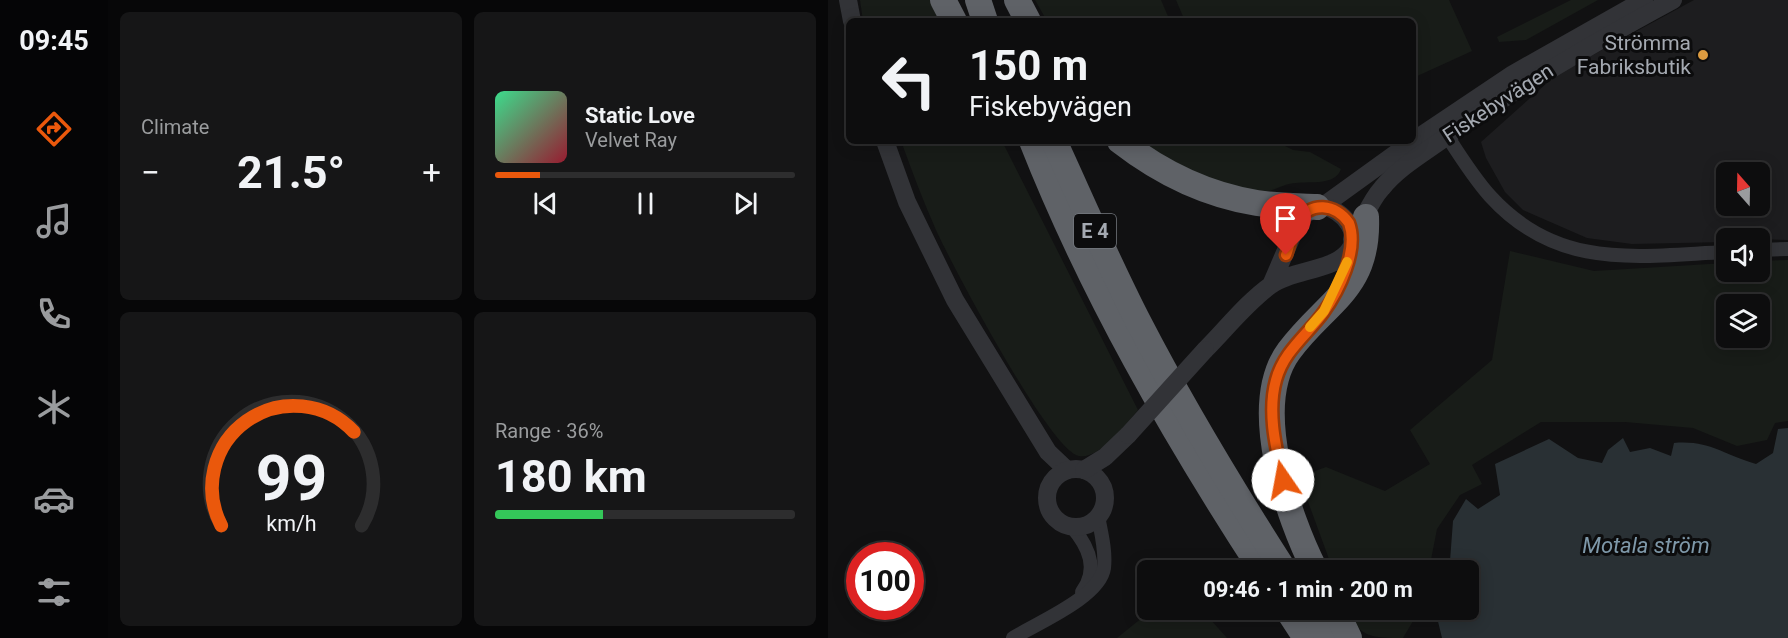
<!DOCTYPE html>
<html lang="en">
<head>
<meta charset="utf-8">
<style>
  :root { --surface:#0d0d0e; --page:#161617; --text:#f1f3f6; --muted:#9a9c9e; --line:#2d2d2e; --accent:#ea580c }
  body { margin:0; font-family:Roboto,sans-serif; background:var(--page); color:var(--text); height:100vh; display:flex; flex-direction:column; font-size:22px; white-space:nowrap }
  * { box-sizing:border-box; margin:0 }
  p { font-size:20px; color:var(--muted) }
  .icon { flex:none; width:33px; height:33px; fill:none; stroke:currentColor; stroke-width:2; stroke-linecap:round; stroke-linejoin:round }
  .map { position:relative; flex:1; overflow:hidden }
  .drawer { display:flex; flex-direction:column; gap:12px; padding:12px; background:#070708; width:720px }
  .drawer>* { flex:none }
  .banner { position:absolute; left:18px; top:18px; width:570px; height:126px; border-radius:9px; box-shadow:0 3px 15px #0003,0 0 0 2px var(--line); background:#0d0d0e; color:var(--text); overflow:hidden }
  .needle { width:39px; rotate:340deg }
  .controls { position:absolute; left:888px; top:162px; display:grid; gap:12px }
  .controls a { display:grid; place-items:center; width:54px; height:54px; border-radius:9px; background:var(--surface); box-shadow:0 3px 15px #0003,0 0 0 2px var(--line); font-size:30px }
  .speed { position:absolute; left:18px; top:542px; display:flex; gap:12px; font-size:30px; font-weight:700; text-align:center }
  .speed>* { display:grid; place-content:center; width:78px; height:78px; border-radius:50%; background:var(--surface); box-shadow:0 3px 15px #0003,0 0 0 2px var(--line); line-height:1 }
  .speed .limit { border:9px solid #d22; background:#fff; color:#111 }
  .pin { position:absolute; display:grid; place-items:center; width:51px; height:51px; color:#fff; margin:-62px -26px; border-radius:50% 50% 50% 0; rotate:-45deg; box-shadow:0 0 6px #0007 }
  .pin .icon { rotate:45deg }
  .me { position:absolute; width:66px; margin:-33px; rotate:348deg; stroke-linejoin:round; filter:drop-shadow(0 0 4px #0008) }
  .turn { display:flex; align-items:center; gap:21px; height:126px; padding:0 24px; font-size:27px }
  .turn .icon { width:78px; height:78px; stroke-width:2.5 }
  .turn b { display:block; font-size:42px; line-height:51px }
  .big { font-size:45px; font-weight:700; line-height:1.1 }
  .drawer .tile { flex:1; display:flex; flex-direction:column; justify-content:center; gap:9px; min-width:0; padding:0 21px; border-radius:9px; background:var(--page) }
  .drawer .dial { align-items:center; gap:0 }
  .dial svg { height:156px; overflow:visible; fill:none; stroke:var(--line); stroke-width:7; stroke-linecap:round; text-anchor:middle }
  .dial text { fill:var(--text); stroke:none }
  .song { display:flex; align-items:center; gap:18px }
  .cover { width:72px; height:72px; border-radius:9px; background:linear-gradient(135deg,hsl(150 70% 55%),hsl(350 70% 35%)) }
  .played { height:6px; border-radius:3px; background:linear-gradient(90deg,var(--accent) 15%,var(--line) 15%) }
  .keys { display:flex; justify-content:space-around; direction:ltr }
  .heat { display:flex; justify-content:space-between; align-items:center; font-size:33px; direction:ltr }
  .charge { height:9px; border-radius:4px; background:linear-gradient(90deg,#34c759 36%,var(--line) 0) }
  .drawer .tiles { flex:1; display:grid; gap:12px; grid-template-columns:repeat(2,1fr) }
  .trip { position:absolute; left:309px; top:560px; width:342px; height:60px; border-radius:9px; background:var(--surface); box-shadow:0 3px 15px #0003,0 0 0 2px var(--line); font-weight:700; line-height:60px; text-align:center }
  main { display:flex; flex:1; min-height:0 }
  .menu { display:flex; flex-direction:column; width:108px; justify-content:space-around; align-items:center; background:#050506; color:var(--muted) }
  .menu .icon { width:42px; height:42px }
  .menu .active { color:var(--accent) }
  .menu b { font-size:27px; color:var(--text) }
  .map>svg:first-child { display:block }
  .built { fill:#1d1d1f; fill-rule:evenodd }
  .green { fill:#181c18; fill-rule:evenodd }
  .water { fill:#293034 }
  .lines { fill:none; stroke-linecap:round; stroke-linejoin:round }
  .minor { stroke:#323337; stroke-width:14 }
  .tertiary { stroke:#323337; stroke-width:18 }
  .motorway { stroke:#5f6267; stroke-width:26 }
  .tertiary-bridge { stroke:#323337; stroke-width:18 }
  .route-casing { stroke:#983908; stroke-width:15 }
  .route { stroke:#ea580c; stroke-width:10 }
  .slow { stroke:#f59e0b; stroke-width:10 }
  .poi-dot { fill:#db9a40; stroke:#0c0c0d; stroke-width:2 }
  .labels { text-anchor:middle; stroke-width:6; stroke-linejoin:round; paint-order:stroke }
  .shield { fill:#0c0c0d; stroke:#767a80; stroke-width:1.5 }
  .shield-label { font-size:20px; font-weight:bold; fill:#a4a9b1 }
  .poi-label { font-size:21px; fill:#a4a9b1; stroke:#0c0c0d; text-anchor:end }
  .street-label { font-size:21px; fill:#a4a9b1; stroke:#0c0c0d }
  .water-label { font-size:22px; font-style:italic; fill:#7e98a9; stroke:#0c0c0d }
</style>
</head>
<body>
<main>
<nav class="menu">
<b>09:45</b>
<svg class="icon active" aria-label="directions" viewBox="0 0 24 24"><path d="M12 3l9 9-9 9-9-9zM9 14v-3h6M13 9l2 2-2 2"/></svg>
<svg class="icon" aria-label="music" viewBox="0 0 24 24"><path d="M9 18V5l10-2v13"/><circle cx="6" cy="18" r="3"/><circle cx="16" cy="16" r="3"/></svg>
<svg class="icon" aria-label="phone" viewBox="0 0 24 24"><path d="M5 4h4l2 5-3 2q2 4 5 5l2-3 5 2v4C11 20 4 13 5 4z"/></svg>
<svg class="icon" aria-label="climate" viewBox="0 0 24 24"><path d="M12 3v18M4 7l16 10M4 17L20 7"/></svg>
<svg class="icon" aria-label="car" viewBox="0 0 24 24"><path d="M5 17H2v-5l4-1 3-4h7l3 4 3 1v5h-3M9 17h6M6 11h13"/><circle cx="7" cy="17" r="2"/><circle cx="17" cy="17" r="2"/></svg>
<svg class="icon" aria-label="filters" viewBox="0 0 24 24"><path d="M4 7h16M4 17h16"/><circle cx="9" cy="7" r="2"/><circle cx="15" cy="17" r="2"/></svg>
</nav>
<section class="drawer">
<div class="tiles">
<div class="tile"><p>Climate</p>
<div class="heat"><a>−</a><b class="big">21.5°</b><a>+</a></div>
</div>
<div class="tile">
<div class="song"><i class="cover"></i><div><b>Static Love</b><p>Velvet Ray</p></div></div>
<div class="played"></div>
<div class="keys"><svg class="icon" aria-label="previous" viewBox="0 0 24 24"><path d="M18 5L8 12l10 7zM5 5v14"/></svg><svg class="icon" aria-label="pause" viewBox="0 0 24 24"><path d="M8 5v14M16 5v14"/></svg><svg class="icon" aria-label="next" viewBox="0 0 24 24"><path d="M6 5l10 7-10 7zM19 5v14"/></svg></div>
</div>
<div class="tile dial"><svg viewBox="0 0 100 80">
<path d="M14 69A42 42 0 1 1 86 69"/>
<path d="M14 69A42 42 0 0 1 82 21" stroke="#ea580c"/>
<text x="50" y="56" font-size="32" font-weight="700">99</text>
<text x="50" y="72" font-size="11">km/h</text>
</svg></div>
<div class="tile"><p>Range · 36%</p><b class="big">180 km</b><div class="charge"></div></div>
</div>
</section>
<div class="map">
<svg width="960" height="638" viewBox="0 0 960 638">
  <rect width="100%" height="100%" fill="#111112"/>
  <path class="built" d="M866,0H960V240L898,238V242L804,244L759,238L695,210L677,192L658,158L653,142L728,75ZM898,172H932V206H898Z"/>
  <g class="green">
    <polygon points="32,0 102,0 113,21 35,21"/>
    <polygon points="207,0 333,0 342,21 219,21"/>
    <polygon points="348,0 621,0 644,51 585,78 585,21 357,21"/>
    <polygon points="743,0 770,0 698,40 671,42 669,37"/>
    <path d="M73,141H174L310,410C298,424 271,460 251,456C222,451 124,265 108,230C95,201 84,171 73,141Z"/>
    <path d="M313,141H447L465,150L482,152L513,169C507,186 483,181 468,183C458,183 450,189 441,191C404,198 341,164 313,141Z"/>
    <path d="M682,251L766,271L898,263V272H932V261L960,260V421L947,423L939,440L909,446L865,428L797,422H713L644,465L654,484L632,495L609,529L601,570H505L471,477L498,467L557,491L602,464L582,430L664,360ZM898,304H932V338H898Z"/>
    <polygon points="325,609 373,609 399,638 289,638"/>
    <path d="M519,609H592L575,638C544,638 531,638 519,609Z"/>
  </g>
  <path class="water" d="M960,428V638H614L607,609H640V570H619L622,561L625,521L638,499L650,509L672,495L667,464L721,439L750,458L774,463L780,450L795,438L802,452L822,448L843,456L846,443C882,440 895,455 928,464L945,453L950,429Z"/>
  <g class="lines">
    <g class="minor">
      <path d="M614,128C629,151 644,176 662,196C730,271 809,256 898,252"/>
      <polyline points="932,250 960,249"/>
      <path d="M244,527C261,547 271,569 254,592"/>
      <path d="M185,638C209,623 272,597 276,568C278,551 273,532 270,516"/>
    </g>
    <g class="tertiary">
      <polyline points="20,0 24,21"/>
      <polyline points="57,141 79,202 127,300 220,452 239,470"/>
      <polyline points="585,141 685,74 816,0"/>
      <polyline points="495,206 585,141"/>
      <path d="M524,239C535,222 541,202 554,188C571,167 596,153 618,137C691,86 767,42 845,0"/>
      <path d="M377,350C398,329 419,302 443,285C463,270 503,271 519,253C536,234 515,210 495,206L484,209L471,220L443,285"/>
      <circle cx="248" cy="498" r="29"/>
      <polyline points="256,470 277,457 300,435"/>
    </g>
    <g class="motorway">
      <polyline points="115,0 126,21"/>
      <polyline points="150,0 157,21"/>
      <polyline points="189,0 200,21"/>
      <path d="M204,141C264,293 345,433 434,570"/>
      <path d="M226,141C254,202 280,263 311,323C355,408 404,489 456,570"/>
      <path d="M292,141C332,172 379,195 429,203C449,206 469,206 489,207"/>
      <path d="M487,570C460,517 421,405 461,351C498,301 541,290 538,217"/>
      <polyline points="459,609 478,638"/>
      <polyline points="482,609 501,638"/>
      <polyline points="507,609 521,638"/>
    </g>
    <polyline class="tertiary-bridge" points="300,435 377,350"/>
  </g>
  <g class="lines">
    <defs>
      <path id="route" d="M455,480C448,448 439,412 448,380C456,351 478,336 495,313C511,291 531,250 521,223C508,204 482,200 469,223C464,232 462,244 458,255"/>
    </defs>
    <use href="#route" class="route-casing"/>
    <use href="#route" class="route"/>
    <polyline class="slow" points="482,327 496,311 519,262"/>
  </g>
  <circle class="poi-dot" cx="875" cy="55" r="6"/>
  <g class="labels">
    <rect class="shield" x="246" y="214" width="42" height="34" rx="4.5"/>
    <g class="shield-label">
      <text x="267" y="238">E 4</text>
    </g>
    <g class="poi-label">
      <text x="863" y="50">Strömma<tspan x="863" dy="24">Fabriksbutik</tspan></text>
    </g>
    <g class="street-label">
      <text transform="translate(670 103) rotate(-33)" y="7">Fiskebyvägen</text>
    </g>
    <g class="water-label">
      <text x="818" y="553">Motala ström</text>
    </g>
  </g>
</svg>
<div class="controls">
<a><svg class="needle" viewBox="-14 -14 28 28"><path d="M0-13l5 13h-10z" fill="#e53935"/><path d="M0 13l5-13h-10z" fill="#9a9c9e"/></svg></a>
<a><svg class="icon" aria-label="sound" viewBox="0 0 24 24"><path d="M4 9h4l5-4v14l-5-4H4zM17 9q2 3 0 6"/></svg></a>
<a><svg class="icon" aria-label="layers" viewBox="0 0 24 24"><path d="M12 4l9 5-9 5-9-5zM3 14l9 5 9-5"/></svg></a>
</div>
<div class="speed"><div class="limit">100</div></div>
<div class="pin" style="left:458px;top:255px;background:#d93025"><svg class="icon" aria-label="arrive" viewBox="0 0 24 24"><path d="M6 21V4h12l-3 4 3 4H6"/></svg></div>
<svg class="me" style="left:455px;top:480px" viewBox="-20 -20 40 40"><circle r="19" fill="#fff"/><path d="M0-13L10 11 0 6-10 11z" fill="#ea580c"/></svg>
<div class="trip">09:46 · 1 min · 200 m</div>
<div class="banner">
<div class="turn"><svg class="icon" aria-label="left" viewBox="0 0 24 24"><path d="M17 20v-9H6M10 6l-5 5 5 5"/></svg><div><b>150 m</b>Fiskebyvägen</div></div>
</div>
</div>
</main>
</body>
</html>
